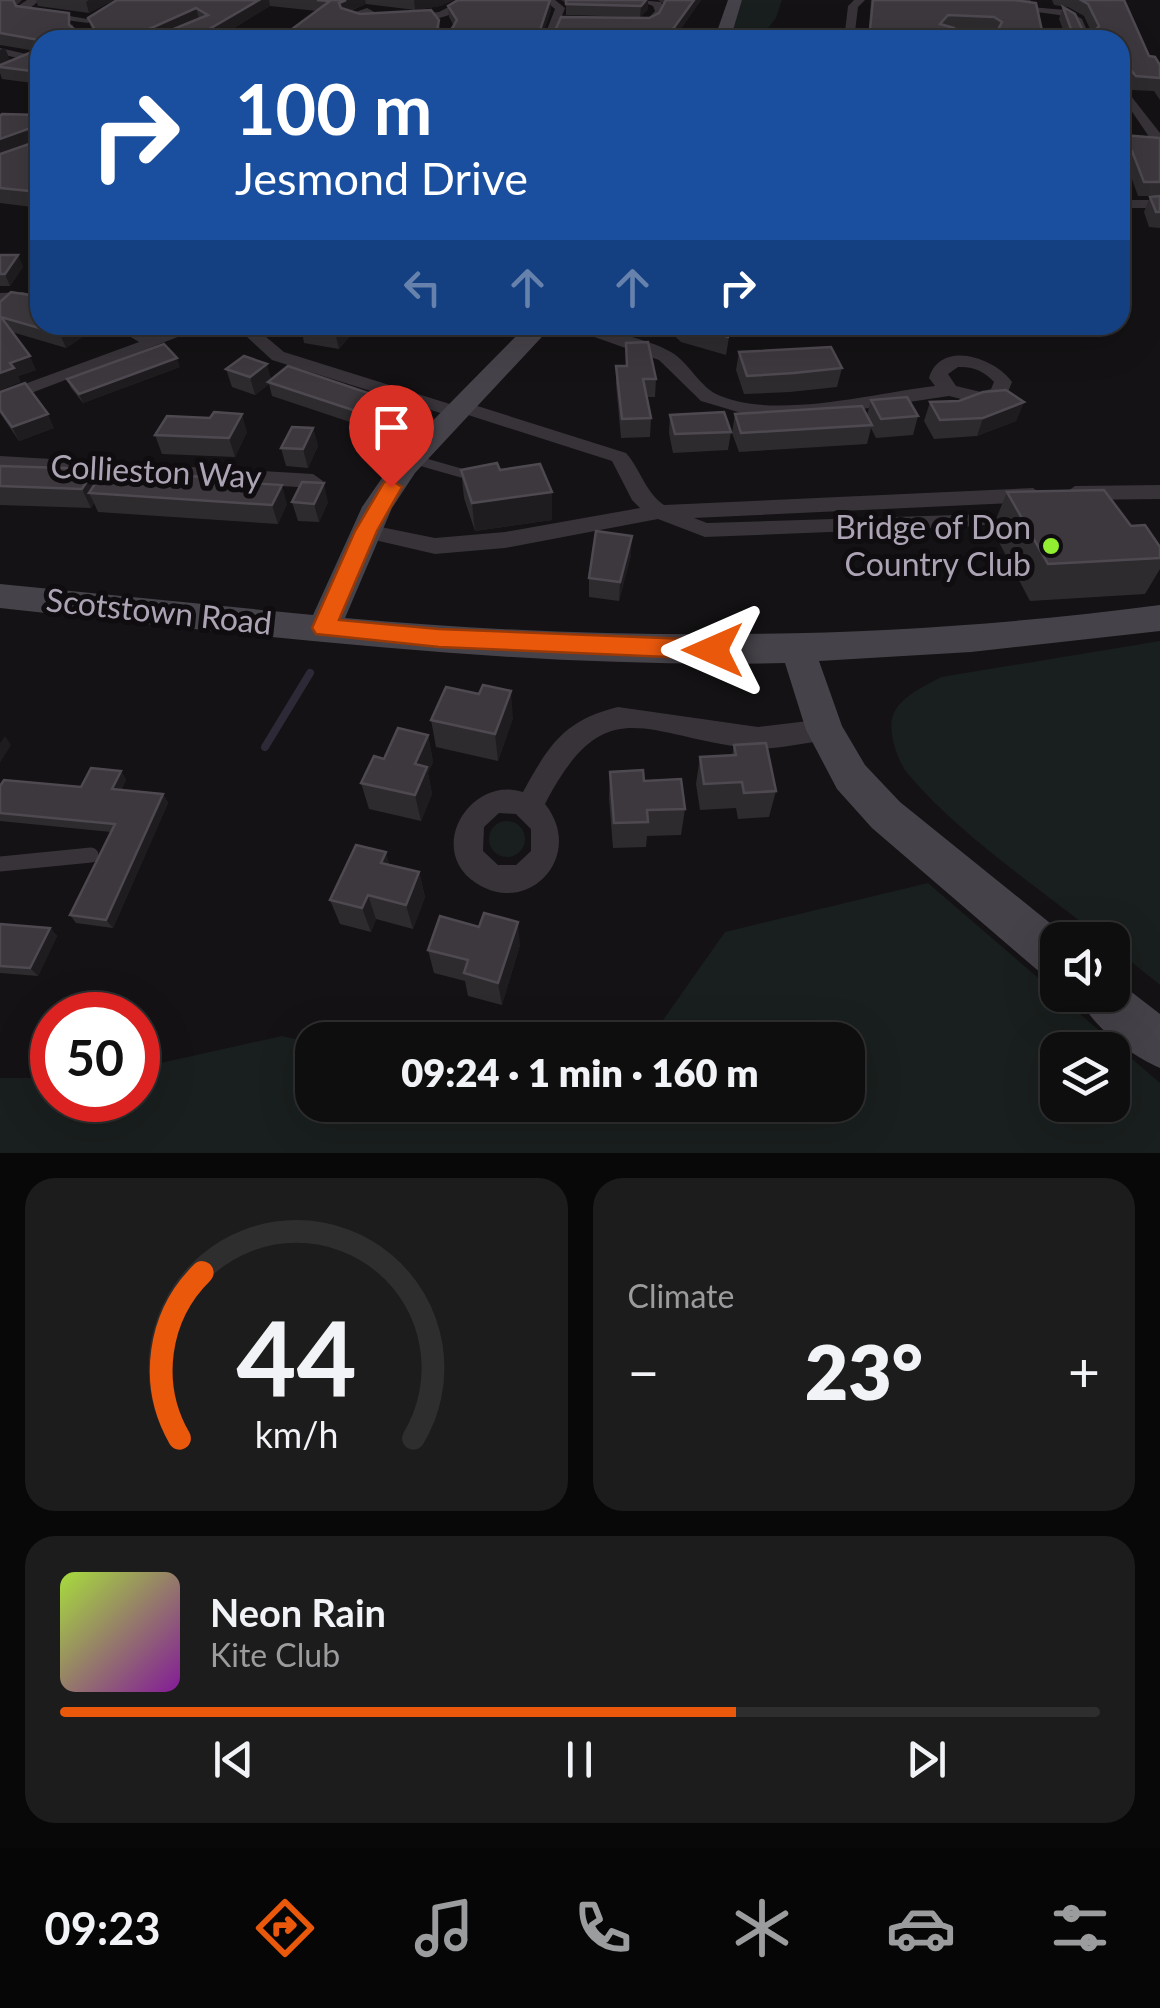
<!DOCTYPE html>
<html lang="en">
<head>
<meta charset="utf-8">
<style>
  :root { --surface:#0f0e0f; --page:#1d1c1d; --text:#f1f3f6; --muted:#9b9c9e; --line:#2f2e2f; --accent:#ea580c }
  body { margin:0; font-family:Lato,sans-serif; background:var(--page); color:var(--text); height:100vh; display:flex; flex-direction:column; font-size:38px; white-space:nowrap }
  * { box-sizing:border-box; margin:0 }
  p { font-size:32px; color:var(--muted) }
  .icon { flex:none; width:55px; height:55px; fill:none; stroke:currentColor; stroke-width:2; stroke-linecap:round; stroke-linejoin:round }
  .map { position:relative; height:1153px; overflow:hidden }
  .drawer { display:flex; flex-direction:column; gap:25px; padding:25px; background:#080808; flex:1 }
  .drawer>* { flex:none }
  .hud { position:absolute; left:30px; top:30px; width:1100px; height:305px; border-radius:30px; box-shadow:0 10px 40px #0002,0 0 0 2px var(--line); background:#1a4fa0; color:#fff; overflow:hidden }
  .tools { position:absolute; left:1040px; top:922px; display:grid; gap:20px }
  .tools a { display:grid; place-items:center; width:90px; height:90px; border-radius:20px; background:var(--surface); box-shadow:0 10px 40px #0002,0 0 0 2px var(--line); font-size:50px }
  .speed { position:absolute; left:30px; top:992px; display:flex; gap:20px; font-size:50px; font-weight:700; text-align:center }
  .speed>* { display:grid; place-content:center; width:130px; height:130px; border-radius:50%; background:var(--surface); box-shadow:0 10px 40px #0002,0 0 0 2px var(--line); line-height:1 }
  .speed .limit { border:15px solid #d22; background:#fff; color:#111 }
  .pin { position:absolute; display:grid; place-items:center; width:85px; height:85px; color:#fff; margin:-102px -42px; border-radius:50% 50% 50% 0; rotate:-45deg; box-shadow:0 0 10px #0007 }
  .pin .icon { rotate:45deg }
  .me { position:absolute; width:110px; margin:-55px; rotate:270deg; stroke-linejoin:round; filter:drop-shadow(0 0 8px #0008) }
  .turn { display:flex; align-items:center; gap:35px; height:210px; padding:0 40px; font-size:45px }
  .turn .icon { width:130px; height:130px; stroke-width:2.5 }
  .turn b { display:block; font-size:70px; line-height:85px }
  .lanes { display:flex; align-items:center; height:95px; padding:0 40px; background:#0003; justify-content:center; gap:50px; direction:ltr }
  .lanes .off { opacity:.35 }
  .big { font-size:75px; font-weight:800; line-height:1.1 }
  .drawer .tile { flex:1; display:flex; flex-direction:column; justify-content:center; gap:15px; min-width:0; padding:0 35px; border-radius:30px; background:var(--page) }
  .drawer .dial { align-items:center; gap:0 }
  .dial svg { height:260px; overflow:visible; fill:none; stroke:var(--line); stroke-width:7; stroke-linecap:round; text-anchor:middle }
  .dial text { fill:var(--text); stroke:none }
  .song { display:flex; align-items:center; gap:30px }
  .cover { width:120px; height:120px; border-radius:15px; background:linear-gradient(135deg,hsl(80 70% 55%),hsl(290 70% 35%)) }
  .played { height:10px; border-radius:5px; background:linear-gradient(90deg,var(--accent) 65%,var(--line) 65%) }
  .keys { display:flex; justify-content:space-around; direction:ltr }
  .heat { display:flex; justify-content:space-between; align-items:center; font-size:55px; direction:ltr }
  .drawer .tiles { flex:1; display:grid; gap:25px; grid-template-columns:1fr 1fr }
  .tile:last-child { grid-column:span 2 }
  .trip { position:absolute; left:295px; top:1022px; width:570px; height:100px; border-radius:30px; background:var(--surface); box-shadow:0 10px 40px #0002,0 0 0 2px var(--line); font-weight:800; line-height:100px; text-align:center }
  .menu { display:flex; height:160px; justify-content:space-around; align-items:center; background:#060606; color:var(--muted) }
  .menu .icon { width:70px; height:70px }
  .menu .active { color:var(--accent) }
  .menu b { font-size:45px; color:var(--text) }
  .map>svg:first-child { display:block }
  .green { fill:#191f1e; fill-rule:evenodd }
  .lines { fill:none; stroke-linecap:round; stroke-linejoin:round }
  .stream { stroke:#2d2937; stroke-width:8 }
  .lane-far1 { stroke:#373339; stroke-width:9 }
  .lane { stroke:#373339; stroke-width:15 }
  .street { fill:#373339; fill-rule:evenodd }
  .secondary { fill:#464249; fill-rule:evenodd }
  .wall { fill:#2e2b2f }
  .shaded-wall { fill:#1e1c1e }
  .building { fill:#3c383d; stroke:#4e4950; stroke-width:2.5; fill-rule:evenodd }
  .route { fill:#ea580c; stroke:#983908; stroke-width:2.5 }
  .poi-dot { fill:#92ee30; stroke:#0f0d0f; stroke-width:4 }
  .labels { text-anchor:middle; stroke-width:10; stroke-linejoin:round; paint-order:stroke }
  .street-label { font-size:32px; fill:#aca4b4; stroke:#0f0d0f }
  .poi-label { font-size:32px; fill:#aca4b4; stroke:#0f0d0f; text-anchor:end }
</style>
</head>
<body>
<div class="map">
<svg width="1160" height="1153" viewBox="0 0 1160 1153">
  <rect width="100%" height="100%" fill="#141214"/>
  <g class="green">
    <polygon points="742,0 782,0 776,18 759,40 728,40"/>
    <path d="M1160,641V985L1113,947L1112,940H1104C1041,889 960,836 908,774C898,762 887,731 893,715C901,696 925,686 941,677Z"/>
    <circle cx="507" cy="839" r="18"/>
    <path d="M928,883L1160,1083V1153H0V1078H52V1100H138V1068L282,1036L312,1043V1105H848V1040H649L725,932ZM1112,1050V1105H1058V1050Z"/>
  </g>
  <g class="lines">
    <polyline class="stream" points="265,747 310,673"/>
    <polyline class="lane-far1" points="412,459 475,477"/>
    <polyline class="lane" points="0,864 91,855"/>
    <g class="street">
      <polygon points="27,0 40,0 29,9 93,20 88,23 21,14 18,6"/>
      <path d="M462,0H473C455,17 424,26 401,16L439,12Z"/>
      <polygon points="544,0 555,0 565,8 553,40 543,40 555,9"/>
      <polygon points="638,0 661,2 665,11 655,23 627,27 627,23 648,19 655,11 653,6"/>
      <polygon points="854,0 865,0 858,7 854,40 844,40 848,6"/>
      <polygon points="949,0 1066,10 1082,19 1091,40 1081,40 1074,23 1059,15"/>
      <polygon points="367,8 382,16 370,22 344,16"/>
      <polygon points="945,31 990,33 995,36 990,39 941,36"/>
      <polygon points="0,48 35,56 37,58 31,61 0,54"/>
      <polygon points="1120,82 1160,133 1160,145 1154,144 1120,94"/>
      <rect x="1120" y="200" width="40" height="8"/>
      <polygon points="23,292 40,297 40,307 22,302 0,303 0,293"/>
      <polygon points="111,325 139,325 154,336 185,325 209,325 0,405 0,393 139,342"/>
      <path d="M234,325H252L284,352L453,405L468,403L626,453C641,470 645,492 664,505L1033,488L1043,495L1033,502L694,518L707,523L987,514L990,519L987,524L979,526L705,537L658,519L505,548L435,554L366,538L355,531L366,524L435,538L505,532L640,508L632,500L612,461L465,414L450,416L272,360Z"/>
      <path d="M561,325C587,325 648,338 671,352C688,362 699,385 716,394C772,421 874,393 935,386L929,378C941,339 995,358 1012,382L1006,397L981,404L949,396L809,417L758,418L701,401L659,360ZM958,367C973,366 984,371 994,382L991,389L981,392L956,386L948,374Z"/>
      <polygon points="0,456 313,474 323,481 313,488 0,468"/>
      <polygon points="1160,485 1160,499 1075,500 1065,493 1075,486"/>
      <path d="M618,707L758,727L825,719L834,722L838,730L834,738L825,741C799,743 774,751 748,748C644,736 605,688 545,804C586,855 529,918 476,883C425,850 470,775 523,792C549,745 564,720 618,707ZM499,813L516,814L531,829V851L516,865H498L483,851L484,827Z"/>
    </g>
    <g class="secondary">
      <polygon points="728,0 742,0 730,40 714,40"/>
      <path d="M527,325H553L415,473L392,508L345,618C618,642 888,641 1160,605V631L971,652L819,661L842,726L865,765L900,802L1071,940H1058V980L1042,974L872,828L837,789L806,730L785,663C522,669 261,636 0,608V584L313,615L362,507L395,459Z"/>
      <path d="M1112,977L1160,1014V1068C1130,1055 1090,1025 1078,995H1112Z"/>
    </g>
  </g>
  <g class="wall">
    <polygon points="0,0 22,0 16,6 73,25 73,28 78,32 90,32 92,30 88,18 117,0 454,0 440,6 415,10 366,4 350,11 360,14 439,20 440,31 450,32 454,26 449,17 448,6 550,0 551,10 544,30 555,31 649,18 659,13 664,4 658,0 701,0 673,40 257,40 280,38 317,11 270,6 226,33 40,40 40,84 2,79 0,73 0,65 36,51 0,45"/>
    <polygon points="36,0 114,0 89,13 38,6"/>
    <polygon points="561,0 648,0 648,9 640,17 566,15 566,3"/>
    <polygon points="871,0 1031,0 1030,2 1044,40 995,40 997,34 990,29 952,28 954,40 868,40"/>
    <polygon points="1052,0 1124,0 1149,56 1160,65 1160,100 1154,91 1131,90 1123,80 1120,79 1120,40 1067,40 1059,19 1063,7 1083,31 1091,31 1084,16 1068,7 1054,5"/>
    <polygon points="1120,83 1128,100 1122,114 1123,135 1160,138 1160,196 1138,196 1127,165 1120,165"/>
    <polygon points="40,115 40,208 0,203 0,116"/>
    <polygon points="1160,196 1160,228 1149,227 1144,212 1150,197"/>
    <polygon points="0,255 18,255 23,267 10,286 0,286"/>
    <polygon points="40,274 40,325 100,325 66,348 12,332 36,370 18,376 20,382 0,390 0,302 36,296 37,291 32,279"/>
    <polygon points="301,325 359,325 339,349 304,343"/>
    <polygon points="663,325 716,325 729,337 726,355 681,342"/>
    <polygon points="626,343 656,379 655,397 647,397 651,418 650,437 621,438 616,384 616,366 626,366"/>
    <polygon points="739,352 842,368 837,387 790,392 744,394 736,370"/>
    <polygon points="180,367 83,403 71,388 67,379"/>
    <polygon points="226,369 271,379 385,413 368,428 272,396 269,384 255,395 232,387"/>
    <polygon points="0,392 54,428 19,441 0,413"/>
    <polygon points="871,400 918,416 913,435 876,438 871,428 867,444 739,452 732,433 735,414 867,415"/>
    <polygon points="930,402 1024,402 1016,421 977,436 934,439 924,421"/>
    <polygon points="670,415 731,432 728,450 673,453 669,433"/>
    <polygon points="313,428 318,446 308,468 286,466 281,448"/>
    <polygon points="247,432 235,457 162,454 155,435"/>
    <polygon points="0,466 99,477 238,478 239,482 287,504 278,524 98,512 94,503 91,508 0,505"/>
    <polygon points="461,470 500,470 552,492 552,520 475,531 464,498"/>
    <polygon points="1007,492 1131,526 1160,547 1160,569 1145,594 1030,601 992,529"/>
    <polygon points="292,502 328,502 319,522 298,521"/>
    <polygon points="631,555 619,601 589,597 589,578"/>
    <polygon points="479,694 513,718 498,761 436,747 431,720"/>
    <polygon points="428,735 433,762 428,773 432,794 421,821 369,809 361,783 384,759"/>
    <polygon points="734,745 776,791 769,817 738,819 736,808 700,810 696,784 700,757 732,755"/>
    <polygon points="121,771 126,780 121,790 163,794 168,803 113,928 76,923 70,915 111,832 0,821 0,786 81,787"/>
    <polygon points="610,772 644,781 685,809 681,835 647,836 646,847 613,848 609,798"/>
    <polygon points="390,865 419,872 425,897 413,929 376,919 371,932 340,924 330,900"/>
    <polygon points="0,924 50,928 57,936 38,976 0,973"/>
    <polygon points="520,945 502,1005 468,996 465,981 434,973 428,950"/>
  </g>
  <g class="shaded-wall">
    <polygon points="89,0 114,0 89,13 86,2"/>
    <polygon points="259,0 269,0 270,6 214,40 206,31"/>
    <polygon points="346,0 365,0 366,4 341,14 339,3"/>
    <polygon points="414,0 454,0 440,6 415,10"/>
    <polygon points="550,0 551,10 541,40 540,30"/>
    <polygon points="646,0 648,0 648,9 640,17 641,6"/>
    <polygon points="694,0 701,0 673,40 665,40"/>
    <polygon points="196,8 199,19 154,40 149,29"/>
    <polygon points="5,48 10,60 0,65 0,50"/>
    <polygon points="36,126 40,143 0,157 0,139"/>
    <polygon points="18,255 23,267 10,286 5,274"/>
    <polygon points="74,325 100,325 66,348 60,334"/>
    <polygon points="267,325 291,325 269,333"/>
    <polygon points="341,325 359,325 339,349 335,332"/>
    <polygon points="30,356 36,370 18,376 20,382 0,390 0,373 10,363"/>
    <polygon points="177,358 180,367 83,403 79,394"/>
    <polygon points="267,364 272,382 268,382 269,384 255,395 250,377"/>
    <polygon points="383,398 385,413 368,428 365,414"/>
    <polygon points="1024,402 1016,421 977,436 983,418"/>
    <polygon points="48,414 54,428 19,441 12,427"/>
    <polygon points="242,414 247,432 235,457 229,438"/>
    <polygon points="313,428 318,446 308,468 303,449"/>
    <polygon points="95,469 104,488 89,493 94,503 91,508 82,489"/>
    <polygon points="324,483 328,502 319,522 314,504"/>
    <polygon points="282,485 287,504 278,524 272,505"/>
    <polygon points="552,492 552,520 475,531 472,503"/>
    <polygon points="632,536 631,555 619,601 620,582"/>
    <polygon points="511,691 513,718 498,761 495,734"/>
    <polygon points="428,735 433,762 428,773 432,794 421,821 415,795 415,764"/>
    <polygon points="5,736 11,745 0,763 0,743"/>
    <polygon points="121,771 126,780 117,798 112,789"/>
    <polygon points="163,794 168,803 113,928 106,920"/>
    <polygon points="386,852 393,877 381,863"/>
    <polygon points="419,872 425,897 413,929 406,905"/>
    <polygon points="368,895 376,919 371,932 362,908"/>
    <polygon points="518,922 520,945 502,1005 498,983"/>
    <polygon points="50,928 57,936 38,976 30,968"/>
  </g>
  <g class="building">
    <path d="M0,0H13L16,6L69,13V25L78,32H90L94,28L88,18L117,0H259L206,31L232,33L221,40H40V72L0,67V65L37,50L39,40L0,33ZM196,8L208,15L169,31L149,29Z"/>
    <polygon points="317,0 346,0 339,3 341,8 360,14 431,10 439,20 437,30 450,32 457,20 448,6 458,0 550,0 540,30 555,31 561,17 649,18 659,13 666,0 694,0 665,40 257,40 261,36 280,38 330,1"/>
    <polygon points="566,0 646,0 641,6 566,4"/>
    <polygon points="873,0 1014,0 1036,3 1044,40 1002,40 999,28 1002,22 994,17 948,15 940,24 954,28 954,40 869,40"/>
    <polygon points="1081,0 1124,0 1149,56 1155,57 1160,65 1160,78 1136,76 1128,67 1122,66 1120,75 1120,40 1075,40 1063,7 1075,14 1083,31 1095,31 1099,26 1088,4"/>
    <polygon points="1120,83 1128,100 1120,100"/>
    <polygon points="1120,107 1125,120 1123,135 1160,138 1160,182 1144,182 1132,151 1120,150"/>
    <polygon points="2,114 40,115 40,192 0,188 0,154 35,142 36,126 0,139 0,116"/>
    <polygon points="1160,196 1160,212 1156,212 1150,197"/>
    <polygon points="0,255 18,255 5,274 0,274"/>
    <polygon points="40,274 40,325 74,325 60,334 1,317 30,356 10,363 14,368 0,373 0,302 11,292 36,296 38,284 32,279"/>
    <polygon points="301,325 341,325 335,332 300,326"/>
    <polygon points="685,325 716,325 729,337"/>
    <polygon points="648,342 656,379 643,379 651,418 622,419 616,366 627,366 626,343"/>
    <polygon points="164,344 177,358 79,394 67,379"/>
    <polygon points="831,347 842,368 794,373 747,376 739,352"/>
    <polygon points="244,356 267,364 250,377 226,369"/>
    <polygon points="288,366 383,398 365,414 268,382"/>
    <polygon points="25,383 48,414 12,427 0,410 0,392"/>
    <polygon points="1006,390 1024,402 983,418 940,420 930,402 959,401 983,392"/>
    <polygon points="907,397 918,416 881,419 871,400"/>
    <polygon points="862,406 872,425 741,433 735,414"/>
    <polygon points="214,412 242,414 229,438 155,435 167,416 210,418"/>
    <polygon points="724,412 731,432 675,434 670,415"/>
    <polygon points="292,427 313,428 303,449 281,448"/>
    <polygon points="497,463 500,470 540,464 552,492 472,503 461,470"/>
    <polygon points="0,466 95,469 82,489 0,486"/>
    <polygon points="102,473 238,478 236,482 282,485 272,505 89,493"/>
    <polygon points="302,482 324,483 314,504 292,502"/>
    <polygon points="1104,490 1131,526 1145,525 1160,547 1160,558 1048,564 1007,492"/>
    <polygon points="596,531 632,536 620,582 589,578"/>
    <polygon points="483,685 511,691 495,734 431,720 446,687 479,694"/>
    <polygon points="398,728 428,735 415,764 427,767 415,795 361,783 374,756 384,759"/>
    <polygon points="766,743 776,791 744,793 742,782 704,784 700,757 736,755 734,745"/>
    <polygon points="91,768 121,771 112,789 163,794 106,920 70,915 115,824 0,813 0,786 4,780 81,787"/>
    <polygon points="643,770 644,781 681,779 685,809 647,810 648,822 614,823 610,772"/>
    <polygon points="356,845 386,852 381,863 419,872 406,905 368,895 362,908 330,900"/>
    <polygon points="484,913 518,922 498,983 464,973 468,960 428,950 440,916 479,927"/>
    <polygon points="0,924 50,928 30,968 0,966"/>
  </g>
  <polygon class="route" points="391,480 402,487 377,531 339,620 439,629 713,640 722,643 725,650 722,656 713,659 439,647 316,634 312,628 355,531 384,482"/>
  <circle class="poi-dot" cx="1051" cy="546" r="10"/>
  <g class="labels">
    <g class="street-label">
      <text transform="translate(156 472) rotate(3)" y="11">Collieston Way</text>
      <text transform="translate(159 612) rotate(6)" y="11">Scotstown Road</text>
    </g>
    <g class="poi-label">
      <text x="1031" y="539">Bridge of Don<tspan x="1031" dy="37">Country Club</tspan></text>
    </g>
  </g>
</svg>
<div class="tools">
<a><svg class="icon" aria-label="sound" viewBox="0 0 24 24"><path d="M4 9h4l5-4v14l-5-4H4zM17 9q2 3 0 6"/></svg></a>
<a><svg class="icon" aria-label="layers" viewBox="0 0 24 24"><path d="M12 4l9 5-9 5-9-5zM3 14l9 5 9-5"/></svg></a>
</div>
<div class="speed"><div class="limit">50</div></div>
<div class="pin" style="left:391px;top:487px;background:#d93025"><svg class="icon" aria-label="arrive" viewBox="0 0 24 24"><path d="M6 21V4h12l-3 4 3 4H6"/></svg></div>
<svg class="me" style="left:713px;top:650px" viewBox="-20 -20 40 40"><path d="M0-17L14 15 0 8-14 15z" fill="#ea580c" stroke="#fff" stroke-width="4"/></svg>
<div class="trip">09:24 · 1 min · 160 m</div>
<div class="hud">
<div class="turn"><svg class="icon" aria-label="right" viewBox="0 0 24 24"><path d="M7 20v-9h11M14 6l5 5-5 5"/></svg><div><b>100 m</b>Jesmond Drive</div></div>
<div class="lanes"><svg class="icon off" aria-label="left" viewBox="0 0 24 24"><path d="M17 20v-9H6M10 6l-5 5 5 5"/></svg><svg class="icon off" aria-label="ahead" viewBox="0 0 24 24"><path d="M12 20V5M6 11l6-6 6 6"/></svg><svg class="icon off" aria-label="ahead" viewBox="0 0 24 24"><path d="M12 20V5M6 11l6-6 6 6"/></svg><svg class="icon" aria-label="right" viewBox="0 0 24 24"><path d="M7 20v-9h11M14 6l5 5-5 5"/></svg></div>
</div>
</div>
<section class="drawer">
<div class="tiles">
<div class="tile dial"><svg viewBox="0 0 100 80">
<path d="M14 69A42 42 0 1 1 86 69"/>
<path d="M14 69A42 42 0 0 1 21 18" stroke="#ea580c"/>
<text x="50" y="56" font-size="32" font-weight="700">44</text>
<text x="50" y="72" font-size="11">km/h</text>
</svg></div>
<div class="tile"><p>Climate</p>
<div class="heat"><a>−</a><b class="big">23°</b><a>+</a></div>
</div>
<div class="tile">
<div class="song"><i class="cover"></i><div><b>Neon Rain</b><p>Kite Club</p></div></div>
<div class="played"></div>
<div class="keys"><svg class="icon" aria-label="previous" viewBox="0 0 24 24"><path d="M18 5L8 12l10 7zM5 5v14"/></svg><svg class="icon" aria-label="pause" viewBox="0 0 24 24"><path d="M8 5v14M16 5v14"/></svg><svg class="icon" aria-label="next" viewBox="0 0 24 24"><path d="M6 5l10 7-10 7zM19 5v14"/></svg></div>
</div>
</div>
</section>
<nav class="menu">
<b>09:23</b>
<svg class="icon active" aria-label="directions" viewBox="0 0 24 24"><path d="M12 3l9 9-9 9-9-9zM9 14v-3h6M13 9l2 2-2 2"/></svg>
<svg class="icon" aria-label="music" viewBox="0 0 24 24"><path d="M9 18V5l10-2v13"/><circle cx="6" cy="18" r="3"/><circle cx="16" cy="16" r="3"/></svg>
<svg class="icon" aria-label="phone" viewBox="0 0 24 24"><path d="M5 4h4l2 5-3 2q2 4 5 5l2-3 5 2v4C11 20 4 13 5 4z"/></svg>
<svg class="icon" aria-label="climate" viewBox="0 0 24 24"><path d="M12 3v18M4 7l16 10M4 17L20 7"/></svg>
<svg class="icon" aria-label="car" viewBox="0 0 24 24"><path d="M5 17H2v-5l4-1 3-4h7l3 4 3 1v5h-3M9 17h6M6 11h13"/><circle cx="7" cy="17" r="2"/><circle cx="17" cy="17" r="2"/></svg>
<svg class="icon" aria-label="filters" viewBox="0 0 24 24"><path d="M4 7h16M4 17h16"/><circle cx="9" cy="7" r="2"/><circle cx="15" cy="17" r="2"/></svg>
</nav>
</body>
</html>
